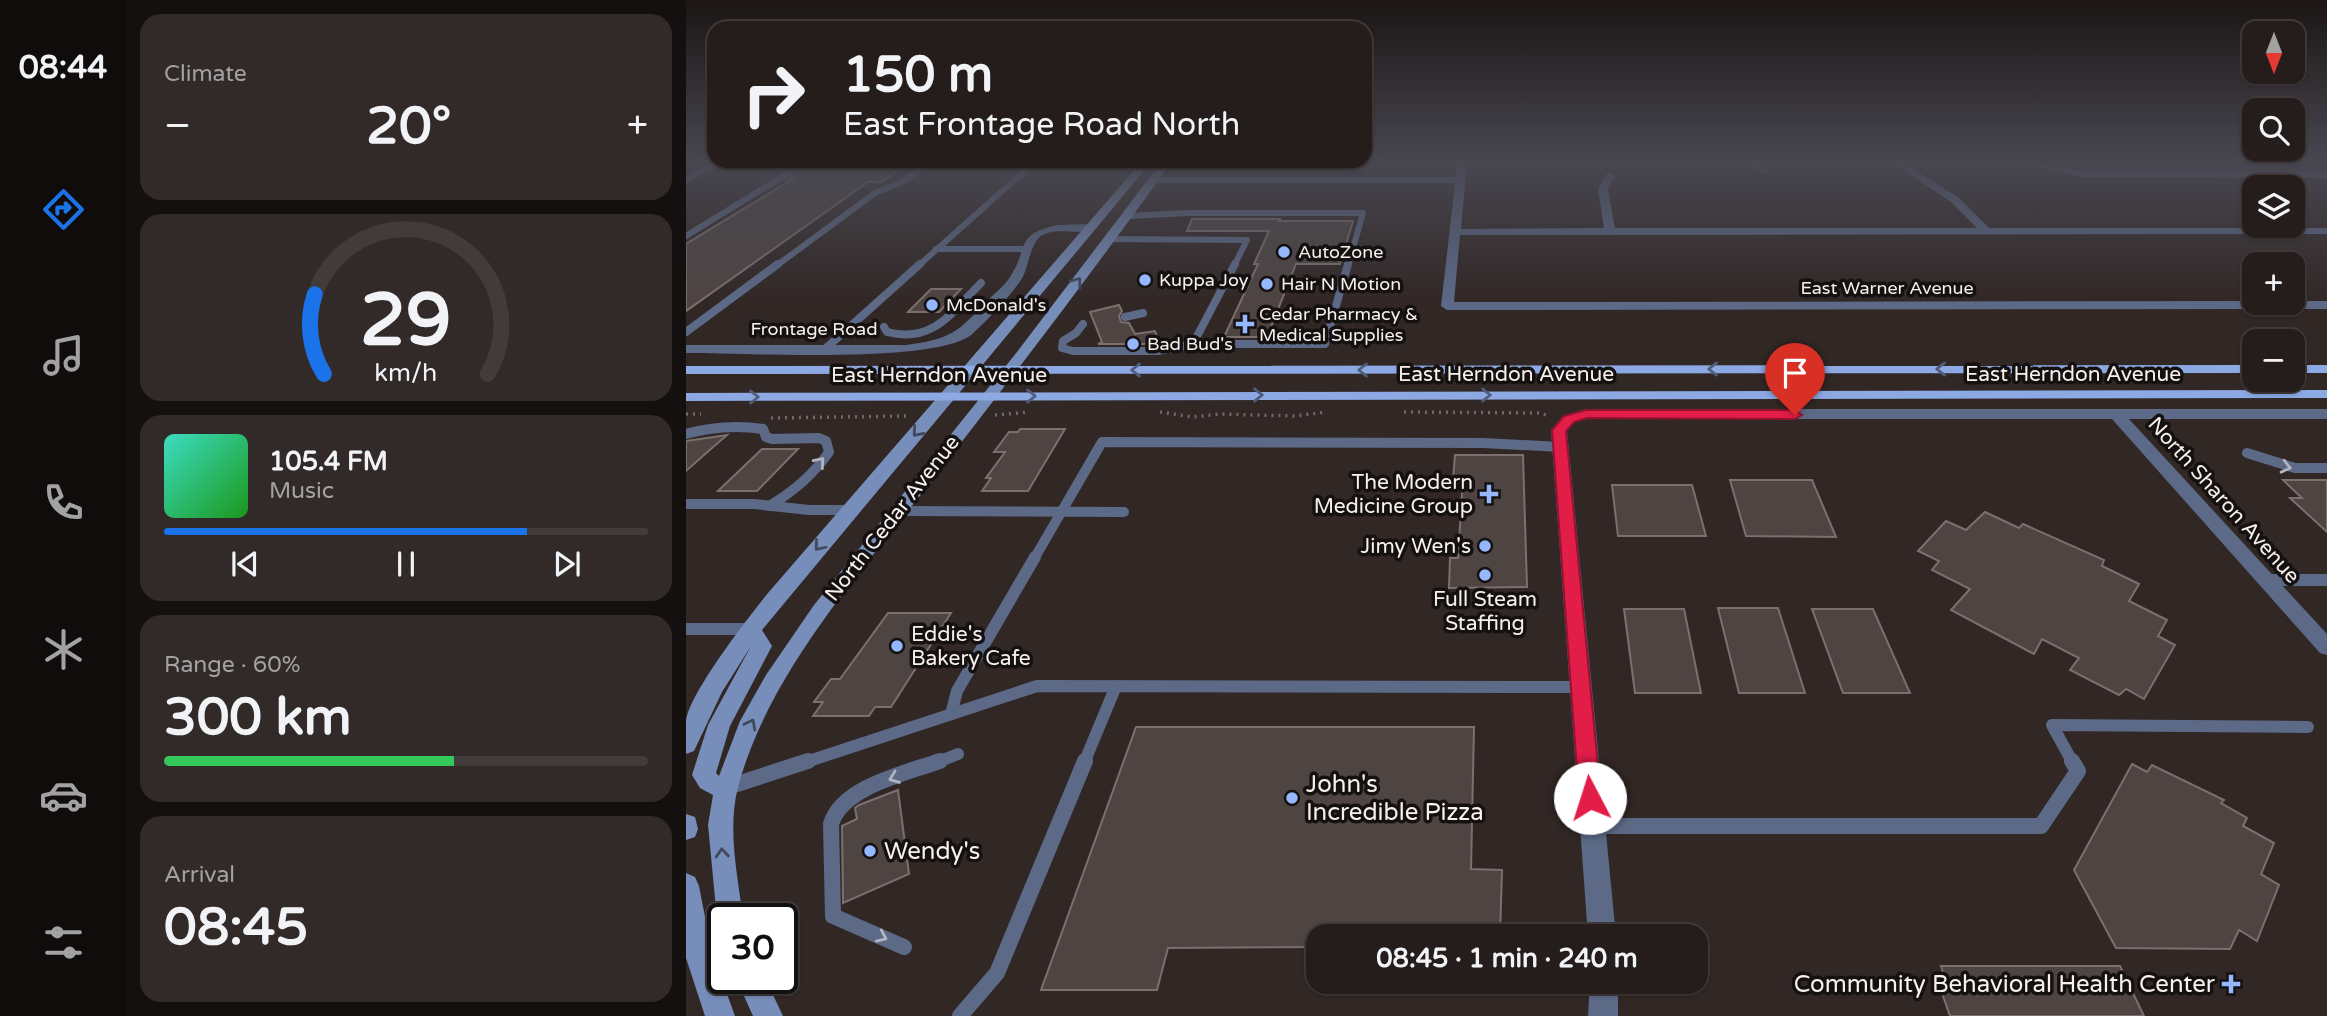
<!DOCTYPE html>
<html lang="en">
<head>
<meta charset="utf-8">
<style>
  :root { --surface:#251d1c; --page:#312a29; --text:#f1f3f6; --muted:#a3a2a3; --line:#423b3b; --accent:#1a73e8 }
  body { margin:0; font-family:"Varela Round",sans-serif; background:var(--page); color:var(--text); height:100vh; display:flex; flex-direction:column; font-size:26px; white-space:nowrap }
  * { box-sizing:border-box; margin:0 }
  p { font-size:23px; color:var(--muted) }
  .icon { flex:none; width:38px; height:38px; fill:none; stroke:currentColor; stroke-width:2; stroke-linecap:round; stroke-linejoin:round }
  .map { position:relative; flex:1; overflow:hidden }
  .details { display:flex; flex-direction:column; gap:14px; padding:14px; background:#14100f; width:560px }
  .details>* { flex:none }
  .guide { position:absolute; left:21px; top:21px; width:665px; height:147px; border-radius:21px; box-shadow:0 2px 5px #0004,0 0 0 2px var(--line); background:#251d1c; color:var(--text); overflow:hidden }
  .needle { width:46px; rotate:180deg }
  .tools { position:absolute; left:1556px; top:21px; display:grid; gap:14px }
  .tools a { display:grid; place-items:center; width:63px; height:63px; border-radius:14px; background:var(--surface); box-shadow:0 2px 5px #0004,0 0 0 2px var(--line); font-size:35px }
  .speed { position:absolute; left:21px; top:903px; display:flex; gap:14px; font-size:35px; font-weight:700; text-align:center }
  .speed>* { display:grid; place-content:center; width:91px; height:91px; border-radius:50%; background:var(--surface); box-shadow:0 2px 5px #0004,0 0 0 2px var(--line); line-height:1 }
  .speed .limit { border:4px solid #111; border-radius:10px; background:#fff; color:#111 }
  .pin { position:absolute; display:grid; place-items:center; width:60px; height:60px; color:#fff; margin:-72px -30px; border-radius:50% 50% 50% 0; rotate:-45deg; box-shadow:0 0 7px #0007 }
  .pin .icon { rotate:45deg }
  .me { position:absolute; width:77px; margin:-38px; rotate:355deg; stroke-linejoin:round; filter:drop-shadow(0 0 5px #0008) }
  .turn { display:flex; align-items:center; gap:24px; height:147px; padding:0 21px; font-size:32px }
  .turn .icon { width:91px; height:91px; stroke-width:2.5 }
  .turn b { display:block; font-size:49px; line-height:60px }
  .big { font-size:52px; font-weight:700; line-height:1.1 }
  .details .tile { flex:1; display:flex; flex-direction:column; justify-content:center; gap:10px; min-width:0; padding:0 24px; border-radius:21px; background:var(--page) }
  .details .dial { align-items:center; gap:0 }
  .dial svg { height:182px; overflow:visible; fill:none; stroke:var(--line); stroke-width:7; stroke-linecap:round; text-anchor:middle }
  .dial text { fill:var(--text); stroke:none }
  .song { display:flex; align-items:center; gap:21px }
  .cover { width:84px; height:84px; border-radius:10px; background:linear-gradient(135deg,hsl(170 70% 55%),hsl(120 70% 35%)) }
  .played { height:7px; border-radius:4px; background:linear-gradient(90deg,var(--accent) 75%,var(--line) 75%) }
  .keys { display:flex; justify-content:space-around; direction:ltr }
  .heat { display:flex; justify-content:space-between; align-items:center; font-size:38px; direction:ltr }
  .charge { height:10px; border-radius:5px; background:linear-gradient(90deg,#34c759 60%,var(--line) 0) }
  .trip { position:absolute; left:620px; top:924px; width:402px; height:70px; border-radius:21px; background:var(--surface); box-shadow:0 2px 5px #0004,0 0 0 2px var(--line); font-weight:700; line-height:70px; text-align:center }
  main { display:flex; flex:1; min-height:0 }
  .dock { display:flex; flex-direction:column; width:126px; justify-content:space-around; align-items:center; background:#0f0c0b; color:var(--muted) }
  .dock .icon { width:49px; height:49px }
  .dock .on { color:var(--accent) }
  .dock b { font-size:32px; color:var(--text) }
  .map>svg:first-child { display:block }
  .building { fill:#4e4442; stroke:#7c706e; stroke-width:2 }
  .lines { fill:none; stroke-linecap:round; stroke-linejoin:round }
  .path { stroke:#726967; stroke-width:3.5; stroke-dasharray:2 5; stroke-linecap:butt }
  .lane-far4 { stroke:#5c6a87; stroke-width:6 }
  .lane-far3 { stroke:#5c6a87; stroke-width:8 }
  .lane-far2 { stroke:#5c6a87; stroke-width:10 }
  .lane-far1 { stroke:#5c6a87; stroke-width:12 }
  .lane { stroke:#5c6a87; stroke-width:16 }
  .street { fill:#5c6a87; fill-rule:evenodd }
  .secondary { fill:#778ebb; fill-rule:evenodd }
  .primary { fill:#8ca9e4; fill-rule:evenodd }
  .oneway { stroke:#41495d }
  .oneway2 { stroke:#505d7a }
  .oneway3 { stroke:#b1b4c0 }
  .route { fill:#e11d48; stroke:#92132f; stroke-width:2 }
  .poi-dot { fill:#94b7fd; stroke:#151110; stroke-width:2.5 }
  .labels { text-anchor:middle; stroke-width:7; stroke-linejoin:round; paint-order:stroke }
  .far-poi-label { font-size:18px; fill:#f7f0ef; stroke:#151110; text-anchor:start }
  .far-street-label { font-size:18px; fill:#f7f0ef; stroke:#151110 }
  .street-label { font-size:21px; fill:#f7f0ef; stroke:#151110 }
  .poi-label { font-size:21px; fill:#f7f0ef; stroke:#151110; text-anchor:end }
  .near-poi-label { font-size:24px; fill:#f7f0ef; stroke:#151110; text-anchor:start }
</style>
</head>
<body>
<main>
<nav class="dock">
<b>08:44</b>
<svg class="icon on" aria-label="directions" viewBox="0 0 24 24"><path d="M12 3l9 9-9 9-9-9zM9 14v-3h6M13 9l2 2-2 2"/></svg>
<svg class="icon" aria-label="music" viewBox="0 0 24 24"><path d="M9 18V5l10-2v13"/><circle cx="6" cy="18" r="3"/><circle cx="16" cy="16" r="3"/></svg>
<svg class="icon" aria-label="phone" viewBox="0 0 24 24"><path d="M5 4h4l2 5-3 2q2 4 5 5l2-3 5 2v4C11 20 4 13 5 4z"/></svg>
<svg class="icon" aria-label="climate" viewBox="0 0 24 24"><path d="M12 3v18M4 7l16 10M4 17L20 7"/></svg>
<svg class="icon" aria-label="car" viewBox="0 0 24 24"><path d="M5 17H2v-5l4-1 3-4h7l3 4 3 1v5h-3M9 17h6M6 11h13"/><circle cx="7" cy="17" r="2"/><circle cx="17" cy="17" r="2"/></svg>
<svg class="icon" aria-label="filters" viewBox="0 0 24 24"><path d="M4 7h16M4 17h16"/><circle cx="9" cy="7" r="2"/><circle cx="15" cy="17" r="2"/></svg>
</nav>
<section class="details">
<div class="tile"><p>Climate</p>
<div class="heat"><a>−</a><b class="big">20°</b><a>+</a></div>
</div>
<div class="tile dial"><svg viewBox="0 0 100 80">
<path d="M14 69A42 42 0 1 1 86 69"/>
<path d="M14 69A42 42 0 0 1 10 34" stroke="#1a73e8"/>
<text x="50" y="56" font-size="32" font-weight="700">29</text>
<text x="50" y="72" font-size="11">km/h</text>
</svg></div>
<div class="tile">
<div class="song"><i class="cover"></i><div><b>105.4 FM</b><p>Music</p></div></div>
<div class="played"></div>
<div class="keys"><svg class="icon" aria-label="previous" viewBox="0 0 24 24"><path d="M18 5L8 12l10 7zM5 5v14"/></svg><svg class="icon" aria-label="pause" viewBox="0 0 24 24"><path d="M8 5v14M16 5v14"/></svg><svg class="icon" aria-label="next" viewBox="0 0 24 24"><path d="M6 5l10 7-10 7zM19 5v14"/></svg></div>
</div>
<div class="tile"><p>Range · 60%</p><b class="big">300 km</b><div class="charge"></div></div>
<div class="tile"><p>Arrival</p><b class="big">08:45</b></div>
</section>
<div class="map">
<svg width="1641" height="1016" viewBox="0 0 1641 1016">
  <rect width="100%" height="100%" fill="#312725"/>
  <g class="building">
    <polygon points="128,161 225,161 196,182 182,182 0,311 0,244 105,180 102,180 125,166"/>
    <polygon points="506,219 594,219 593,221 667,221 654,264 610,264 581,337 538,337 572,264 568,264 583,231 501,231"/>
    <polygon points="245,289 275,289 253,312 222,312"/>
    <polygon points="433,305 436,311 433,316 435,322 443,323 449,334 469,331 474,344 412,344 416,342 404,312"/>
    <polygon points="334,429 379,429 342,491 296,491 305,478 300,478 319,452 308,452 323,432 332,432"/>
    <polygon points="41,435 18,455 0,471 0,441"/>
    <polygon points="76,449 112,449 71,491 32,491"/>
    <polygon points="769,455 837,455 841,587 763,588 764,558 772,558 777,478 767,479"/>
    <polygon points="1044,480 1126,480 1150,537 1060,536"/>
    <polygon points="1597,480 1641,480 1641,532 1604,498 1616,498"/>
    <polygon points="926,485 1006,485 1020,536 932,536"/>
    <polygon points="1299,512 1333,528 1337,524 1418,560 1416,566 1453,584 1443,601 1481,620 1472,636 1489,645 1458,699 1440,689 1433,695 1384,670 1393,658 1356,639 1348,654 1265,610 1284,589 1246,570 1253,561 1232,551 1260,521 1280,530"/>
    <polygon points="1032,608 1092,608 1119,693 1053,693"/>
    <polygon points="938,609 998,609 1015,693 949,693"/>
    <polygon points="1126,609 1187,609 1224,693 1157,693"/>
    <polygon points="202,613 265,613 205,707 189,707 183,716 127,716 137,702 128,702 145,679 154,679"/>
    <polygon points="450,727 788,727 785,869 816,870 814,936 632,936 632,947 482,948 471,990 355,990"/>
    <polygon points="1446,764 1461,772 1466,765 1538,800 1535,803 1561,818 1557,826 1588,843 1575,874 1593,885 1571,941 1553,930 1544,949 1430,948 1388,870"/>
    <polygon points="212,790 223,874 157,903 156,826 171,819 169,808 173,805"/>
    <polygon points="1255,966 1434,966 1458,1016 1264,1016 1249,973 1257,973"/>
  </g>
  <g class="lines">
    <g class="path">
      <polyline points="474,412 507,417 533,414 609,416 640,412"/>
      <polyline points="718,412 853,413 864,416"/>
      <polyline points="0,414 15,414"/>
      <polyline points="309,415 344,412"/>
      <polyline points="85,418 221,416"/>
    </g>
    <g class="lane-far4">
      <polyline points="441,216 502,213 677,213 662,266"/>
      <polyline points="0,236 122,161"/>
      <polyline points="424,239 561,240 548,266"/>
      <polyline points="250,249 342,249"/>
      <polyline points="90,266 189,193 216,182 246,161"/>
      <polyline points="232,266 350,161"/>
    </g>
    <g class="lane-far3">
      <polyline points="549,264 507,344 639,344 662,264"/>
      <polyline points="439,317 457,313"/>
      <polyline points="397,324 390,333 377,341 376,348 387,351 472,351 507,344"/>
      <path d="M198,327L201,332C247,344 266,312 295,283"/>
      <polyline points="0,332 92,264"/>
      <polyline points="139,349 234,264"/>
    </g>
    <g class="lane-far2">
      <path d="M0,434C25,427 51,425 77,429L80,437L86,439L133,438L140,441L143,452C127,475 107,492 83,506"/>
      <polyline points="1561,453 1609,468 1641,468"/>
      <polyline points="0,504 68,504 123,510 163,510"/>
      <polyline points="212,511 438,512"/>
      <polyline points="348,559 416,442 797,443 875,447"/>
    </g>
    <g class="lane-far1">
      <polyline points="1580,580 1641,580"/>
      <polyline points="0,629 65,629"/>
      <polyline points="265,714 271,691 349,557"/>
      <polyline points="117,763 351,686 895,687"/>
      <polyline points="249,763 272,754"/>
      <polyline points="398,763 430,686"/>
      <polyline points="1387,763 1366,725 1622,727"/>
    </g>
    <g class="lane">
      <polyline points="42,787 122,761"/>
      <polyline points="906,826 1355,826 1392,771 1386,761"/>
      <path d="M218,947L147,916L145,824C156,787 220,773 254,761"/>
      <polyline points="274,1016 311,973 399,761"/>
    </g>
    <g class="street">
      <polygon points="29,161 41,161 0,183 0,176"/>
      <polygon points="771,161 781,161 775,229 918,228 912,189 920,174 924,173 929,176 922,189 929,228 1291,228 1265,202 1204,161 1215,161 1273,198 1303,228 1641,228 1641,234 774,235 768,302 1641,301 1641,309 761,310 755,306 769,183 466,183 461,180 466,177 769,177"/>
      <polygon points="1059,161 1069,161 1086,172 1078,174"/>
      <polygon points="1327,161 1344,161 1396,171 1641,172 1641,178 1396,177"/>
      <path d="M371,225L406,224L412,227C397,238 371,225 355,236C343,245 343,268 335,280C324,296 300,322 285,335C249,364 55,353 0,353V345H220C265,339 271,333 302,300C309,293 319,285 324,277C344,246 328,235 371,225Z"/>
      <polygon points="900,409 1641,409 1641,419 1443,419 1641,634 1641,655 1634,653 1426,419 901,419 888,422 881,431 930,936 902,936 865,430 878,416"/>
      <polygon points="904,982 932,982 932,1016 902,1016"/>
    </g>
    <g class="secondary">
      <path d="M456,161H466L76,630L86,646L44,726L30,773L33,776L54,721L80,675L128,605L331,352L476,161H486C410,268 330,372 250,475C178,569 83,671 52,787C41,830 52,876 57,919H37V929L34,928L31,919L22,825L27,795L14,788L6,775L22,725L65,646L36,692L8,751L0,754C0,743 0,731 0,721C4,692 62,618 82,593Z"/>
      <polygon points="0,814 9,817 12,829 9,837 0,840"/>
      <polygon points="0,873 9,877 13,886 26,953 49,1016 19,1016 0,958"/>
      <polygon points="50,978 79,978 97,1016 67,1016"/>
    </g>
    <g class="primary">
      <polygon points="1568,365 1568,373 0,374 0,366"/>
      <rect x="1606" y="365" width="35" height="8"/>
      <polygon points="1641,390 1641,398 0,401 0,393"/>
    </g>
  </g>
  <defs><path id="oneway-chevron" d="M-2-3.5L2.5 0L-2 3.5" fill="none" stroke-width="1.6" stroke-linecap="round" stroke-linejoin="round" transform="scale(1.75)"/></defs>
  <g class="oneway">
    <use href="#oneway-chevron" transform="translate(391 282) rotate(-53)"/>
    <use href="#oneway-chevron" transform="translate(231 432) rotate(131)"/>
    <use href="#oneway-chevron" transform="translate(133 546) rotate(130)"/>
    <use href="#oneway-chevron" transform="translate(65 724) rotate(-63)"/>
    <use href="#oneway-chevron" transform="translate(36 853) rotate(-95)"/>
  </g>
  <g class="oneway2">
    <use href="#oneway-chevron" transform="translate(1027 369) rotate(180)"/>
    <use href="#oneway-chevron" transform="translate(1255 369) rotate(180)"/>
    <use href="#oneway-chevron" transform="translate(450 370) rotate(180)"/>
    <use href="#oneway-chevron" transform="translate(677 370) rotate(180)"/>
    <use href="#oneway-chevron" transform="translate(572 395)"/>
    <use href="#oneway-chevron" transform="translate(800 395)"/>
    <use href="#oneway-chevron" transform="translate(345 396)"/>
    <use href="#oneway-chevron" transform="translate(68 397)"/>
  </g>
  <g class="oneway3">
    <use href="#oneway-chevron" transform="translate(134 462) rotate(-49)"/>
    <use href="#oneway-chevron" transform="translate(1600 467) rotate(14)"/>
    <use href="#oneway-chevron" transform="translate(208 778) rotate(159)"/>
    <use href="#oneway-chevron" transform="translate(196 937) rotate(24)"/>
  </g>
  <linearGradient id="sky" x2="0" y2="1"><stop stop-color="#1b1514"/><stop offset="0.53" stop-color="#484751"/><stop offset="1" stop-color="#484751" stop-opacity="0"/></linearGradient>
  <rect width="1641" height="303" fill="url(#sky)"/>
  <polygon class="route" points="900,410 1109,410 1116,415 1109,419 901,418 888,422 880,431 915,798 912,805 904,808 896,805 893,798 866,430 878,416"/>
  <g class="poi-dot">
    <circle cx="598" cy="252" r="7"/>
    <circle cx="459" cy="280" r="7"/>
    <circle cx="581" cy="284" r="7"/>
    <circle cx="246" cy="305" r="7"/>
    <path d="M555.5 313.5h7v7h7v7h-7v7h-7v-7h-7v-7h7z"/>
    <circle cx="447" cy="344" r="7"/>
    <path d="M799.5 483.5h7v7h7v7h-7v7h-7v-7h-7v-7h7z"/>
    <circle cx="799" cy="546" r="7"/>
    <circle cx="799" cy="575" r="7"/>
    <circle cx="211" cy="646" r="7"/>
    <circle cx="606" cy="798" r="7"/>
    <circle cx="184" cy="851" r="7"/>
    <path d="M1541.5 973.5h7v7h7v7h-7v7h-7v-7h-7v-7h7z"/>
  </g>
  <g class="labels">
    <g class="far-poi-label">
      <text x="612" y="258">AutoZone</text>
      <text x="473" y="286">Kuppa Joy</text>
      <text x="595" y="290">Hair N Motion</text>
      <text x="260" y="311">McDonald's</text>
      <text x="573" y="320">Cedar Pharmacy &amp;<tspan x="573" dy="21">Medical Supplies</tspan></text>
      <text x="461" y="350">Bad Bud's</text>
    </g>
    <g class="far-street-label">
      <text x="1201" y="294">East Warner Avenue</text>
      <text x="128" y="335">Frontage Road</text>
    </g>
    <g class="street-label">
      <text x="820" y="381">East Herndon Avenue</text>
      <text x="1387" y="381">East Herndon Avenue</text>
      <text x="253" y="382">East Herndon Avenue</text>
      <text transform="translate(1538 500) rotate(48)" y="7">North Sharon Avenue</text>
      <text transform="translate(206 518) rotate(-52)" y="7">North Cedar Avenue</text>
    </g>
    <g class="poi-label">
      <text x="787" y="489">The Modern<tspan x="787" dy="24">Medicine Group</tspan></text>
      <text x="785" y="553">Jimy Wen's</text>
      <text x="799" y="606" text-anchor="middle">Full Steam<tspan x="799" dy="24">Staffing</tspan></text>
      <text x="225" y="641" text-anchor="start">Eddie's<tspan x="225" dy="24">Bakery Cafe</tspan></text>
    </g>
    <g class="near-poi-label">
      <text x="620" y="792">John's<tspan x="620" dy="28">Incredible Pizza</tspan></text>
      <text x="198" y="859">Wendy's</text>
      <text x="1529" y="992" text-anchor="end">Community Behavioral Health Center</text>
    </g>
  </g>
</svg>
<div class="tools">
<a><svg class="needle" viewBox="-14 -14 28 28"><path d="M0-13l5 13h-10z" fill="#e53935"/><path d="M0 13l5-13h-10z" fill="#a3a2a3"/></svg></a>
<a><svg class="icon" aria-label="search" viewBox="0 0 24 24"><circle cx="10" cy="10" r="6"/><path d="M15 15l6 6"/></svg></a>
<a><svg class="icon" aria-label="layers" viewBox="0 0 24 24"><path d="M12 4l9 5-9 5-9-5zM3 14l9 5 9-5"/></svg></a>
<a>+</a>
<a>−</a>
</div>
<div class="speed"><div class="limit">30</div></div>
<div class="pin" style="left:1109px;top:415px;background:#d93025"><svg class="icon" aria-label="arrive" viewBox="0 0 24 24"><path d="M6 21V4h12l-3 4 3 4H6"/></svg></div>
<svg class="me" style="left:904px;top:798px" viewBox="-20 -20 40 40"><circle r="19" fill="#fff"/><path d="M0-13L10 11 0 6-10 11z" fill="#e11d48"/></svg>
<div class="trip">08:45 · 1 min · 240 m</div>
<div class="guide">
<div class="turn"><svg class="icon" aria-label="right" viewBox="0 0 24 24"><path d="M7 20v-9h11M14 6l5 5-5 5"/></svg><div><b>150 m</b>East Frontage Road North</div></div>
</div>
</div>
</main>
</body>
</html>
